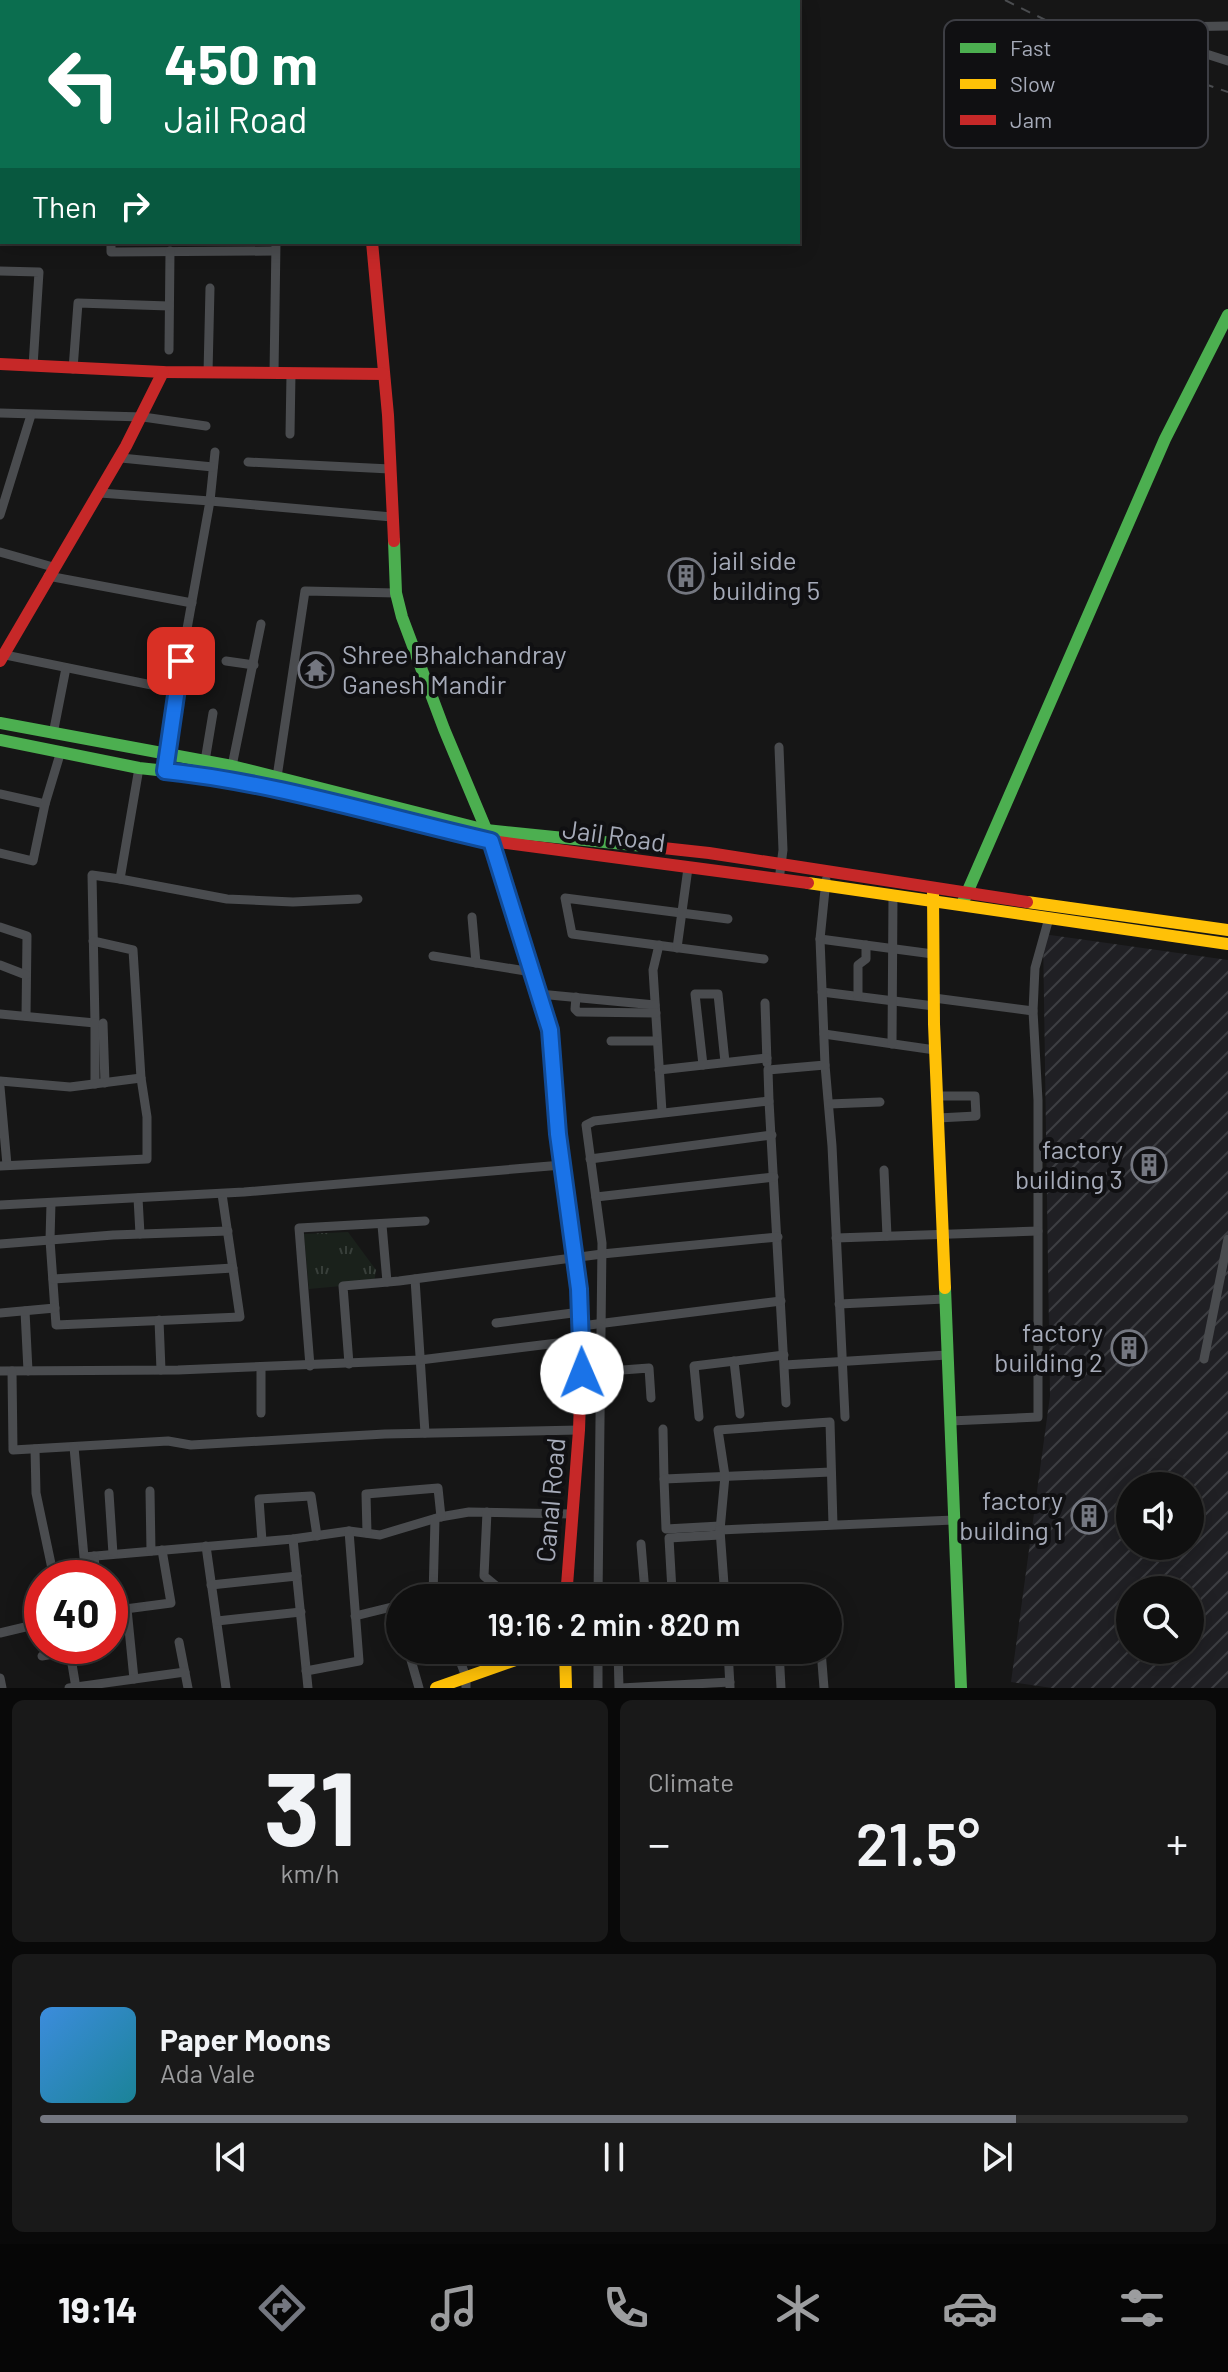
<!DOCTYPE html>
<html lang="en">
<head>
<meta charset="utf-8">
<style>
  :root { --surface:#101010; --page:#191919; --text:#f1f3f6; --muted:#9c9d9f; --line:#303030; --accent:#747780 }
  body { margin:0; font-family:Barlow,sans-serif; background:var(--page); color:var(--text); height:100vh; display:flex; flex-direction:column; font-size:30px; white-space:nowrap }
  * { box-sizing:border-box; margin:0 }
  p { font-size:26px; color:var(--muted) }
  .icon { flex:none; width:44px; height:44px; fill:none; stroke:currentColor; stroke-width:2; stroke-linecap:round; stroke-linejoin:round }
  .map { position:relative; height:1688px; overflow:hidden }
  .panel { display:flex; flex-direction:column; gap:12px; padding:12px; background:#090909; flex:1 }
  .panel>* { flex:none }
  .banner { position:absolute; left:0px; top:0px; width:800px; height:244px; box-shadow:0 4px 20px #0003,0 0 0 2px var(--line); background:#0b6e4f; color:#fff; overflow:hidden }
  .controls { position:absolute; left:1116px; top:1472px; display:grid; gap:16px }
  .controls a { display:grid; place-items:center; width:88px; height:88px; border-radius:50%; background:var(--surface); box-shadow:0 4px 20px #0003,0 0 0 2px var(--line); font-size:40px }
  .speed { position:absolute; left:24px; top:1560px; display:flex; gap:16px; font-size:40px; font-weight:700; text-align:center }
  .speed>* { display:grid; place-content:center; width:104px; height:104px; border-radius:50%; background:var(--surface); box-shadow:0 4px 20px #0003,0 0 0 2px var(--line); line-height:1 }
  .speed .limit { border:12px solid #d22; background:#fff; color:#111 }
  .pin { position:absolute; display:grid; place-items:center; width:68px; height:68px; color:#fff; margin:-34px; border-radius:16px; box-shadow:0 4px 12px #0006 }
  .me { position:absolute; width:88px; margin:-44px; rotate:359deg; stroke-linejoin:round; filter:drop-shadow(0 0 6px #0008) }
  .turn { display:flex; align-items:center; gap:28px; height:168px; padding:0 32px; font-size:36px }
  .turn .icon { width:104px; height:104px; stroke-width:2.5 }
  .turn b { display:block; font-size:56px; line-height:68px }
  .then { display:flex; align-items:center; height:76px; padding:0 32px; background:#0003; gap:16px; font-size:30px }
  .big { font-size:60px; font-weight:600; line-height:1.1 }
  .panel .card { flex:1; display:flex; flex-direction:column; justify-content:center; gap:12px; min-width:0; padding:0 28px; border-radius:12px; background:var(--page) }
  .panel .dial { align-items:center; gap:0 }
  .dial b { font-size:104px; line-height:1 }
  .song { display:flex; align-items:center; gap:24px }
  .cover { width:96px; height:96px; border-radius:12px; background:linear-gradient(135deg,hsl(210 70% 55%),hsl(190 70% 35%)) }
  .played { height:8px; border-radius:4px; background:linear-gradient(90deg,var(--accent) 85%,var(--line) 85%) }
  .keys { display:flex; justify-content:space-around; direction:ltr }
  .heat { display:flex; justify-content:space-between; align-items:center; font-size:44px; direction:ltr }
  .panel .tiles { flex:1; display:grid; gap:12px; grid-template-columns:1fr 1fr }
  .card:last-child { grid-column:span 2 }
  .trip { position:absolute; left:386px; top:1584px; width:456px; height:80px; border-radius:40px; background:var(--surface); box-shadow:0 4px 20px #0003,0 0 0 2px var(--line); font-weight:600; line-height:80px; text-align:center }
  .tab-bar { display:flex; height:128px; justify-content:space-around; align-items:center; background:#060606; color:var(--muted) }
  .tab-bar .icon { width:56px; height:56px }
  .tab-bar .active { color:var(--accent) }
  .tab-bar b { font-size:36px; color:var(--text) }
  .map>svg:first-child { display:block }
  .industrial { fill:url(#industrial-furrows); fill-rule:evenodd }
  .park { fill:url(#park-tufts) }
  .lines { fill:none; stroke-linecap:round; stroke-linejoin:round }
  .street { stroke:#4a4c4f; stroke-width:9 }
  .fast { stroke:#4caf50; stroke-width:12 }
  .slow { stroke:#ffc107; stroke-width:12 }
  .jam { stroke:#c62828; stroke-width:12 }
  .rail { stroke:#4a4c4f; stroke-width:2; stroke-dasharray:10 8; stroke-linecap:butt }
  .route-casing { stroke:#114b97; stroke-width:20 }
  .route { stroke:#1a73e8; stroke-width:14 }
  .labels { text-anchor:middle; stroke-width:8; stroke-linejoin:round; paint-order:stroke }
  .poi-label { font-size:26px; fill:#a6abb9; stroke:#101012; text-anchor:end }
  .street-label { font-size:26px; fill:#a6abb9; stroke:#101012 }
  .key { fill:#101012; stroke:#3d3e44; stroke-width:2 }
  .key-label { font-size:22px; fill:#a6abb9 }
</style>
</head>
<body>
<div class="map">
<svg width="1228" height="1688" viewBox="0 0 1228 1688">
  <defs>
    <pattern id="industrial-furrows" width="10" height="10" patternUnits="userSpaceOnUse" patternTransform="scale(2)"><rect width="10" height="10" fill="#202024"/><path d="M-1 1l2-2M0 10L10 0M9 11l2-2" fill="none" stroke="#3d3e42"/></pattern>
    <pattern id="park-tufts" width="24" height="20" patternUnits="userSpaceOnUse" patternTransform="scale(2)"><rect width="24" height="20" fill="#1a211b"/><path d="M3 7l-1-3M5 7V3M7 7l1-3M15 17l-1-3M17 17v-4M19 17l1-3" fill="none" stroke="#383f3a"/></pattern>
  </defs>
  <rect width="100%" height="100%" fill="#161616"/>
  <path class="industrial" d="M1043,934L1228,960V1688H1052L1011,1682L1050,1396ZM1130,1486H1190V1546H1130ZM1130,1590H1190V1650H1130Z"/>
  <polygon class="park" points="348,1232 376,1270 374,1283 309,1289 304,1234"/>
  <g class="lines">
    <g class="street">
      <polyline points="279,2 279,0"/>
      <polyline points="0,9 2,9"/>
      <polyline points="1174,27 1228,26"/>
      <polyline points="1200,52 1228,61"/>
      <polyline points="0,71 2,71"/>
      <polyline points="111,242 111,252 275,251"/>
      <polyline points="0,271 39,272 33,366"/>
      <polyline points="169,350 170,251"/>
      <polyline points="73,369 78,303 169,306"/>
      <polyline points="208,373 210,288"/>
      <polyline points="274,373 276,242"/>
      <polyline points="0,413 143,417 206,426"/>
      <polyline points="290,434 291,374"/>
      <polyline points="215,452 210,501 392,517"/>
      <polyline points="121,458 213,467"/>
      <polyline points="248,462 390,469"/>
      <polyline points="100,493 210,501 176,690 165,771"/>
      <polyline points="0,515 31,415"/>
      <polyline points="0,552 53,567"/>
      <polyline points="48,576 192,603"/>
      <polyline points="0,654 176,690"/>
      <polyline points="226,661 254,665"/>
      <polyline points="53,734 66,668"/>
      <polyline points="779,747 783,850 779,880"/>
      <polyline points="205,761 213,713"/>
      <polyline points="232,766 261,624"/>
      <polyline points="277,777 305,591 396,593"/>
      <polyline points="0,794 45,804"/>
      <polyline points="0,853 33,861 45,804 61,751"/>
      <polyline points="120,879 227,899 293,902 358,899"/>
      <polyline points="472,917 476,963"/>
      <polyline points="728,919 565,898 572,934 764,959"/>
      <polyline points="0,927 27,936 26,1016"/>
      <polyline points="820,939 933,954"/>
      <polyline points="659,945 653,970 662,1112"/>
      <polyline points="677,948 688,868"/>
      <polyline points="433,956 532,972"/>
      <polyline points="0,965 26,975"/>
      <polyline points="822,992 934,1006"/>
      <polyline points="539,994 655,1005"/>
      <polyline points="858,996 858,965 866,959 866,945"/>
      <polyline points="576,997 575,1009 578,1012 656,1013"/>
      <polyline points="934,998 1033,1011 1038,1100 1038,1417 950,1421"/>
      <polyline points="765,1003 767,1063"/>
      <polyline points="1033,1011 1035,968 1049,918"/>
      <polyline points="0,1014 95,1023 92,875 120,879 139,768"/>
      <polyline points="95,1023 95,1084"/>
      <polyline points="103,1023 105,1083"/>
      <polyline points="824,1034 935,1050"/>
      <polyline points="611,1041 657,1041"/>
      <polyline points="892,1044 893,895"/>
      <polyline points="703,1065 695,994 718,994 725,1062"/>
      <polyline points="825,1065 832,1146 845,1417"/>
      <polyline points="659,1070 767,1058"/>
      <polyline points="0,1081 70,1087 141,1078"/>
      <polyline points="0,1087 7,1165"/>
      <polyline points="937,1096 975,1096 976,1116 938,1118"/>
      <polyline points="769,1101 786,1403"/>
      <polyline points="829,1104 880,1102"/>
      <polyline points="590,1159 772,1135"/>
      <polyline points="0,1166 147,1159 147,1117 141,1078 133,950 93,941"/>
      <polyline points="884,1170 887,1236"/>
      <polyline points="596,1197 774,1177"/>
      <polyline points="138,1198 140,1234"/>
      <polyline points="51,1203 50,1240 56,1325 240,1317 222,1194"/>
      <polyline points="0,1205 244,1192 562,1165"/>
      <polyline points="382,1225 387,1282"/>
      <polyline points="836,1238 1038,1231"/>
      <polyline points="0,1244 113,1235 228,1231"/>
      <polyline points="53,1279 233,1268"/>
      <polyline points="415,1279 425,1433"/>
      <polyline points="839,1304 945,1299"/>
      <polyline points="25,1311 28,1371"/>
      <polyline points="0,1313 55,1308"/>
      <polyline points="159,1320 161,1370"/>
      <polyline points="496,1323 580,1312"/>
      <polyline points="581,1326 781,1301"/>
      <polyline points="1204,1359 1228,1239"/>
      <polyline points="734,1361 740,1414"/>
      <polyline points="349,1364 343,1286 399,1281 602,1254 778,1237"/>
      <polyline points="785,1365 947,1355"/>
      <polyline points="310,1366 299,1228 425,1221"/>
      <polyline points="261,1367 261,1413"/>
      <polyline points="0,1371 178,1370 420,1360 582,1340"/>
      <polyline points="12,1371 13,1450 168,1441 191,1445 385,1434 579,1430"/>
      <polyline points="582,1373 649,1368 651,1398"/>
      <polyline points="699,1417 694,1366 784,1355"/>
      <polyline points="663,1429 664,1479 831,1472"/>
      <polyline points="74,1447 84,1557 293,1539 349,1531 380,1535 440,1517 469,1512 572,1514"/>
      <polyline points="35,1449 36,1493 54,1578"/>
      <polyline points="664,1479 666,1529 720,1526"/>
      <polyline points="150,1491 151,1551"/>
      <polyline points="109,1493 113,1554"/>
      <polyline points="487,1512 484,1576 511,1598"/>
      <polyline points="833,1525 830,1422 718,1430 725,1476 720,1530 954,1520"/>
      <polyline points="720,1530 725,1598"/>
      <polyline points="367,1533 366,1494 438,1488 441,1517"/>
      <polyline points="293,1539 308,1688"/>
      <polyline points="262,1541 259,1499 311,1496 317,1536"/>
      <polyline points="641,1544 645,1592 724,1588"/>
      <polyline points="206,1546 226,1688"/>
      <polyline points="94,1556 96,1578"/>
      <polyline points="211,1585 297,1576"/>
      <polyline points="672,1591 669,1538 720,1535"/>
      <polyline points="428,1598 433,1597 435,1519"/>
      <polyline points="598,1598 602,1243 586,1125 594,1121 769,1101 768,1070 825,1065 820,939 826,880"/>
      <polyline points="127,1609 134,1679"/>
      <polyline points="110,1611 171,1603 162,1550"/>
      <polyline points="355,1616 400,1605"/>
      <polyline points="217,1621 301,1612"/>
      <polyline points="0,1633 42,1623"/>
      <polyline points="179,1642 188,1688"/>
      <polyline points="456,1650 466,1677 466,1688"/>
      <polyline points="598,1650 598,1688"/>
      <polyline points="618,1650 619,1688"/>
      <polyline points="728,1650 730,1687"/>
      <polyline points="779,1650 781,1688"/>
      <polyline points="821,1650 824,1688"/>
      <polyline points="70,1652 76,1688"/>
      <polyline points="409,1653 419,1688"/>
      <polyline points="42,1656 93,1647"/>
      <polyline points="306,1671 359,1661 349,1531"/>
      <polyline points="0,1678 2,1688"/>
      <polyline points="69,1688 185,1672"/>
      <polyline points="621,1688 730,1682"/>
    </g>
    <g class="fast">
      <polyline points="394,541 396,593 402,617 444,729 491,841 514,915"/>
      <polyline points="0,723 232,766 486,830 663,848"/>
      <polyline points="0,740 139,768 203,775 452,832"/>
      <polyline points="963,902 1165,439 1228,315"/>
      <polyline points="945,1288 961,1688"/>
    </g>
    <g class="slow">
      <polyline points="808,883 1228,944"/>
      <polyline points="933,892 934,1024 945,1288"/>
      <polyline points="1027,902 1228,930"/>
      <polyline points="565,1650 566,1688"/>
      <polyline points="436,1688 544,1650"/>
    </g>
    <g class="jam">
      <polyline points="364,2 365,0"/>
      <polyline points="372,242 388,415 394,541"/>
      <polyline points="0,364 163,372 384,374"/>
      <polyline points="0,661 126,446 163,372"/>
      <polyline points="452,832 491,841 808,883"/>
      <polyline points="663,848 709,853 1027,902"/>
      <polyline points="514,915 550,1030 558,1134 576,1258 582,1340 579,1430 566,1598"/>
    </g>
    <path class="rail" d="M1005,0C1077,37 1151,66 1228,92"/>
  </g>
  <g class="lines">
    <defs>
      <path id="route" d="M181,661L165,771C273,782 385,817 491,841L550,1030L558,1134L579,1289L582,1373"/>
    </defs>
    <use href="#route" class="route-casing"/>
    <use href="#route" class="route"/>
  </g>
  <defs>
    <symbol id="building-ring" viewBox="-11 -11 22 22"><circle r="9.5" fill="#101012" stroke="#747780" stroke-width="1.5"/><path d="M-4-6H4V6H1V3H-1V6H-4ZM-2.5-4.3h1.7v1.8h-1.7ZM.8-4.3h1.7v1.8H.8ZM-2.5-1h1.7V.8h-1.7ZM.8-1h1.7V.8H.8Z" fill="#747780"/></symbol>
    <symbol id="temple-ring" viewBox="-11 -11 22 22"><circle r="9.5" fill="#101012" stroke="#747780" stroke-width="1.5"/><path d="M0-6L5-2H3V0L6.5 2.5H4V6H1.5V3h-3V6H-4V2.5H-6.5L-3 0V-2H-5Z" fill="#747780"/></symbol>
  </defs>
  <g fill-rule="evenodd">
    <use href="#building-ring" x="666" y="556" width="40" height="40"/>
    <use href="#temple-ring" x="296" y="650" width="40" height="40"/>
    <use href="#building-ring" x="1129" y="1145" width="40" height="40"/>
    <use href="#building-ring" x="1109" y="1328" width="40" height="40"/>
    <use href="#building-ring" x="1069" y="1496" width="40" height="40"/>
  </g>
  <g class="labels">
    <g class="poi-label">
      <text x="712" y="570" text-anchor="start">jail side<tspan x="712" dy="30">building 5</tspan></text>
      <text x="342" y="664" text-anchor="start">Shree Bhalchandray<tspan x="342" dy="30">Ganesh Mandir</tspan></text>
      <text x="1123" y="1159">factory<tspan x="1123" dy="30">building 3</tspan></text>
      <text x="1103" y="1342">factory<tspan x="1103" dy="30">building 2</tspan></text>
      <text x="1063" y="1510">factory<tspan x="1063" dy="30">building 1</tspan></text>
    </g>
    <g class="street-label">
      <text transform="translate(614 836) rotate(8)" y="9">Jail Road</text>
      <text transform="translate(551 1500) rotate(-85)" y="9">Canal Road</text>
    </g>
  </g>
  <rect x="944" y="20" width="264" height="128" rx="12" class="key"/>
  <rect x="960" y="43" width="36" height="10" fill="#4caf50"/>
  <rect x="960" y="79" width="36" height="10" fill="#ffc107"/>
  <rect x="960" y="115" width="36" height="10" fill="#c62828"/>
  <g class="key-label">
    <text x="1010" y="56">Fast</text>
    <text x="1010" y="92">Slow</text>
    <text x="1010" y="128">Jam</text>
  </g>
</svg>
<div class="controls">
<a><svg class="icon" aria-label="sound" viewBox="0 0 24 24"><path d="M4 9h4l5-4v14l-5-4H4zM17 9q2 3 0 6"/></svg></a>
<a><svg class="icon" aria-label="search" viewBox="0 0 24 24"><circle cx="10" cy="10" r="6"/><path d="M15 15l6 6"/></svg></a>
</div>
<div class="speed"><div class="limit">40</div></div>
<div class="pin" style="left:181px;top:661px;background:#d93025"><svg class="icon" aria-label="arrive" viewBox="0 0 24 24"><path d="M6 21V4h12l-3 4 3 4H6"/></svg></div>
<svg class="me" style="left:582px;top:1373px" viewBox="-20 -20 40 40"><circle r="19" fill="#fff"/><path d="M0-13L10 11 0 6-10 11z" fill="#1a73e8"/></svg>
<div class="trip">19:16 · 2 min · 820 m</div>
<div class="banner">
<div class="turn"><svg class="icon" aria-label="left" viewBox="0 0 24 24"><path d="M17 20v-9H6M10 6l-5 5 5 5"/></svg><div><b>450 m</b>Jail Road</div></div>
<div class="then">Then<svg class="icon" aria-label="right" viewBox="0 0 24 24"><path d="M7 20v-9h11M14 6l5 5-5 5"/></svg></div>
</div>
</div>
<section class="panel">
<div class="tiles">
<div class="card dial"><b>31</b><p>km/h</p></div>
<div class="card"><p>Climate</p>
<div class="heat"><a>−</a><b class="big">21.5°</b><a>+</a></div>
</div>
<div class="card">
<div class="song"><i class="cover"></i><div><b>Paper Moons</b><p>Ada Vale</p></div></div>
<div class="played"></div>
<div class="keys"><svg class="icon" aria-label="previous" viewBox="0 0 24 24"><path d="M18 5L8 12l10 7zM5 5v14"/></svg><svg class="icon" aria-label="pause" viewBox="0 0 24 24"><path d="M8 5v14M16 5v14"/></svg><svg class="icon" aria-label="next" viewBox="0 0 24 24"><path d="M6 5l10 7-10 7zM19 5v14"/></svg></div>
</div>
</div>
</section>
<nav class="tab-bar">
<b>19:14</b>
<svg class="icon active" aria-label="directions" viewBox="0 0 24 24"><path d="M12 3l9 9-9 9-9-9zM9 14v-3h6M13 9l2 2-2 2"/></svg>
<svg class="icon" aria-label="music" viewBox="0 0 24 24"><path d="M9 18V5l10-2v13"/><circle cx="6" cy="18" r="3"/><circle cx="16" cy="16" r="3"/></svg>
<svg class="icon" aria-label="phone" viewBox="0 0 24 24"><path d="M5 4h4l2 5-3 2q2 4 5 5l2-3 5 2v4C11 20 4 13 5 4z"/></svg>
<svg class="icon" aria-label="climate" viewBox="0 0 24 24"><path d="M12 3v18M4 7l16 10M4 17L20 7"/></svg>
<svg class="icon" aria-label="car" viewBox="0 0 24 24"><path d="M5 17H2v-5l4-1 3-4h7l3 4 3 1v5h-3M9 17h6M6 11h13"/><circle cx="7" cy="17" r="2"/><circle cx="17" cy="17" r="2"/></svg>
<svg class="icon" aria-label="filters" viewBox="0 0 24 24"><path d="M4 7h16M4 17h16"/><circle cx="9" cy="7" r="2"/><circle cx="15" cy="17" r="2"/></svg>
</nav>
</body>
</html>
